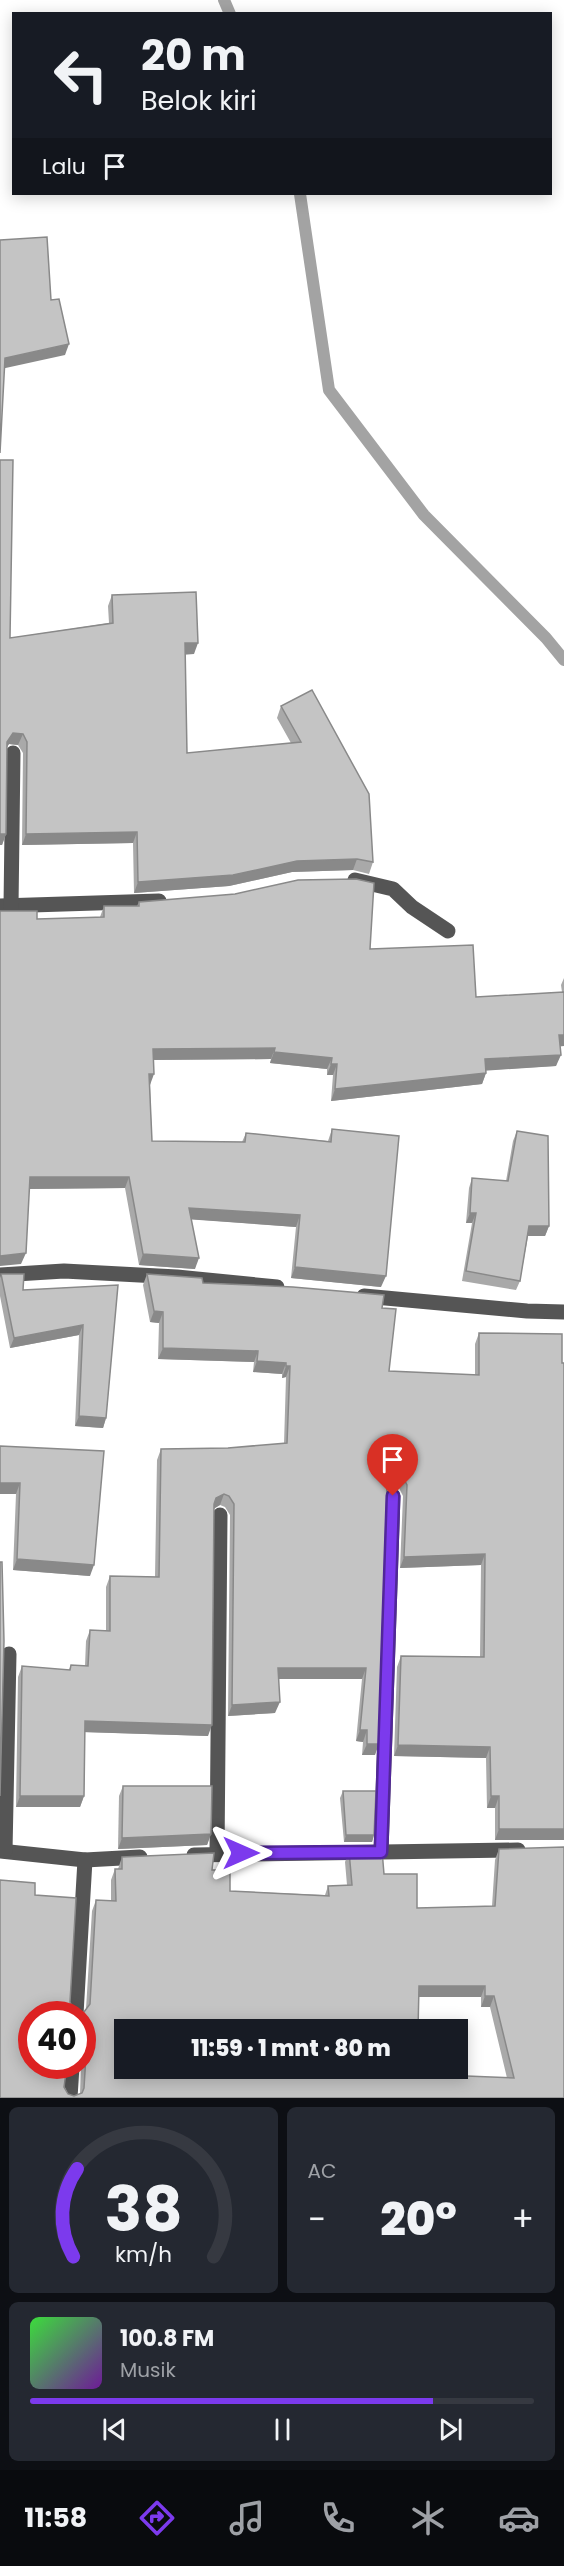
<!DOCTYPE html>
<html lang="id">
<head>
<meta charset="utf-8">
<style>
  :root { --surface:#171b24; --page:#242831; --text:#f1f3f6; --muted:#9ea1a6; --line:#363941; --accent:#7c3aed }
  body { margin:0; font-family:Poppins,sans-serif; background:var(--page); color:var(--text); height:100vh; display:flex; flex-direction:column; font-size:22px; white-space:nowrap }
  * { box-sizing:border-box; margin:0 }
  p { font-size:20px; color:var(--muted) }
  .icon { flex:none; width:33px; height:33px; fill:none; stroke:currentColor; stroke-width:2; stroke-linecap:round; stroke-linejoin:round }
  .map { position:relative; height:2098px; overflow:hidden }
  .drawer { display:flex; flex-direction:column; gap:9px; padding:9px; background:#0d0f14; flex:1 }
  .drawer>* { flex:none }
  .banner { position:absolute; left:12px; top:12px; width:540px; height:183px; border-radius:0px; box-shadow:0 3px 15px #0003; background:#171b24; color:var(--text); overflow:hidden }
  .speed { position:absolute; left:18px; top:2001px; display:flex; gap:12px; font-size:30px; font-weight:700; text-align:center }
  .speed>* { display:grid; place-content:center; width:78px; height:78px; border-radius:50%; background:var(--surface); box-shadow:0 3px 15px #0003; line-height:1 }
  .speed .limit { border:9px solid #d22; background:#fff; color:#111 }
  .pin { position:absolute; display:grid; place-items:center; width:51px; height:51px; color:#fff; margin:-62px -26px; border-radius:50% 50% 50% 0; rotate:-45deg; box-shadow:0 0 6px #0007 }
  .pin .icon { rotate:45deg }
  .me { position:absolute; width:66px; margin:-33px; rotate:90deg; stroke-linejoin:round; filter:drop-shadow(0 0 4px #0008) }
  .turn { display:flex; align-items:center; gap:21px; height:126px; padding:0 30px; font-size:27px }
  .turn .icon { width:78px; height:78px; stroke-width:2.5 }
  .turn b { display:block; font-size:42px; line-height:51px }
  .then { display:flex; align-items:center; height:57px; padding:0 30px; background:#0003; gap:12px; font-size:22px }
  .big { font-size:45px; font-weight:800; line-height:1.1 }
  .drawer .card { flex:1; display:flex; flex-direction:column; justify-content:center; gap:9px; min-width:0; padding:0 21px; border-radius:9px; background:var(--page) }
  .drawer .dial { align-items:center; gap:0 }
  .dial svg { height:156px; overflow:visible; fill:none; stroke:var(--line); stroke-width:7; stroke-linecap:round; text-anchor:middle }
  .dial text { fill:var(--text); stroke:none }
  .song { display:flex; align-items:center; gap:18px }
  .cover { width:72px; height:72px; border-radius:9px; background:linear-gradient(135deg,hsl(120 70% 55%),hsl(280 70% 35%)) }
  .played { height:6px; border-radius:3px; background:linear-gradient(90deg,var(--accent) 80%,var(--line) 80%) }
  .keys { display:flex; justify-content:space-around; direction:ltr }
  .heat { display:flex; justify-content:space-between; align-items:center; font-size:33px; direction:ltr }
  .drawer .tiles { flex:1; display:grid; gap:9px; grid-template-columns:1fr 1fr }
  .card:last-child { grid-column:span 2 }
  .trip { position:absolute; left:114px; top:2019px; width:354px; height:60px; border-radius:0px; background:var(--surface); box-shadow:0 3px 15px #0003; font-weight:800; line-height:60px; text-align:center }
  .tab-bar { display:flex; height:96px; justify-content:space-around; align-items:center; background:#090b0e; color:var(--muted) }
  .tab-bar .icon { width:42px; height:42px }
  .tab-bar .active { color:var(--accent) }
  .tab-bar b { font-size:27px; color:var(--text) }
  .map>svg:first-child { display:block }
  .lines { fill:none; stroke-linecap:round; stroke-linejoin:round }
  .stream { stroke:#a3a3a3; stroke-width:12 }
  .minor { stroke:#555; stroke-width:15 }
  .wall { fill:#a9a9a9; fill-rule:evenodd }
  .shaded-wall { fill:#898989 }
  .building { fill:#c4c4c4; stroke:#898989; stroke-width:1.5; fill-rule:evenodd }
  .route-casing { stroke:#51269a; stroke-width:15 }
  .route { stroke:#7c3aed; stroke-width:10 }
</style>
</head>
<body>
<div class="map">
<svg width="564" height="2098" viewBox="0 0 564 2098">
  <rect width="100%" height="100%" fill="#fff"/>
  <g class="lines">
    <g class="stream">
      <polyline points="224,0 230,14"/>
      <polyline points="300,194 329,390 424,515 546,638 564,660"/>
    </g>
    <g class="minor">
      <polyline points="355,880 393,889 412,907 448,931"/>
      <polyline points="0,906 159,901"/>
      <polyline points="11,907 13,753"/>
      <polyline points="0,1275 64,1271 177,1277 277,1287"/>
      <polyline points="364,1296 527,1311 564,1312"/>
      <polyline points="0,1851 85,1860 140,1857"/>
      <polyline points="5,1851 9,1654"/>
      <polyline points="381,1852 393,1496"/>
      <polyline points="217,1854 220,1515"/>
      <polyline points="194,1855 518,1850"/>
      <polyline points="76,2014 85,1860"/>
      <polyline points="70,2098 72,2066"/>
    </g>
  </g>
  <g class="wall">
    <polygon points="112,595 194,654 185,654 187,753 291,743 277,718 281,706 373,862 369,874 353,870 292,872 229,886 134,893 133,843 22,845 23,753 18,745 9,744 7,747 6,834 2,845 10,638 109,623 108,606"/>
    <polygon points="139,902 370,949 476,997 562,992 561,985 564,978 564,1046 560,1046 556,1066 486,1070 486,1073 482,1084 331,1101 333,1075 327,1075 327,1069 270,1063 271,1059 153,1060 150,1085 152,1141 242,1142 246,1133 328,1141 332,1129 381,1287 291,1278 296,1227 191,1219 195,1269 139,1265 125,1188 29,1189 21,1264 37,919 100,917 104,906 137,906"/>
    <polygon points="517,1131 549,1226 545,1236 528,1236 520,1281 516,1290 462,1281 472,1223 466,1223 469,1188 472,1178 506,1181 513,1141"/>
    <polygon points="1,1274 23,1290 118,1285 106,1418 103,1428 75,1426 79,1335 10,1348 0,1296 0,1278"/>
    <polygon points="147,1274 203,1283 382,1308 389,1371 475,1375 475,1344 479,1333 562,1363 564,1363 564,1840 495,1840 495,1808 487,1808 486,1758 394,1756 397,1667 401,1656 480,1657 481,1565 400,1568 403,1496 399,1488 393,1486 387,1489 375,1755 362,1755 363,1742 356,1741 362,1679 278,1679 275,1713 228,1716 230,1515 225,1507 220,1505 214,1508 208,1736 85,1732 84,1796 80,1807 16,1807 18,1677 22,1666 69,1670 71,1665 85,1666 86,1641 90,1630 106,1631 106,1587 110,1576 155,1577 157,1460 161,1449 228,1448 284,1444 286,1377 282,1378 282,1374 253,1372 254,1362 158,1359 159,1323 150,1322 143,1285"/>
    <polygon points="0,1446 90,1576 13,1570 16,1494 0,1494"/>
    <polygon points="123,1786 211,1834 207,1845 118,1849 119,1796"/>
    <polygon points="343,1791 374,1835 372,1842 344,1842 340,1798"/>
    <path d="M499,1849L564,2098H0L35,1895L70,2002L74,2011L84,2012L86,2009L92,1911L96,1900L111,1901V1880L115,1869H118L122,1857L212,1870L230,1891L325,1895L328,1886L347,1885L345,1862L349,1851L384,1874L417,1908L492,1906L495,1860ZM419,1997H481V2007H490L507,2078L417,2074ZM32,2014H82V2066H81L80,2094L74,2096L68,2094Z"/>
  </g>
  <g class="shaded-wall">
    <polygon points="69,344 65,355 1,369 5,358"/>
    <polygon points="185,643 198,643 194,654 181,655"/>
    <polygon points="13,733 23,734 18,745 9,744 3,753 7,742"/>
    <polygon points="137,832 133,843 22,845 26,834"/>
    <polygon points="0,834 6,834 2,845 0,845"/>
    <polygon points="357,859 353,870 292,872 229,886 134,893 138,882 297,861"/>
    <polygon points="559,1035 564,1035 564,1046 555,1047"/>
    <polygon points="275,1048 271,1059 149,1060 153,1049"/>
    <polygon points="274,1052 332,1058 327,1069 270,1063"/>
    <polygon points="561,1055 556,1066 481,1071 485,1059"/>
    <polygon points="331,1064 337,1064 333,1075 327,1075"/>
    <polygon points="486,1073 482,1084 331,1101 335,1089"/>
    <polygon points="149,1074 154,1074 150,1085"/>
    <polygon points="30,1177 129,1177 125,1188 26,1189"/>
    <polygon points="189,1208 300,1215 296,1227 185,1219"/>
    <polygon points="470,1213 476,1213 472,1223 466,1223"/>
    <polygon points="529,1226 549,1226 545,1236 526,1236"/>
    <polygon points="26,1253 21,1264 0,1266 0,1256"/>
    <polygon points="143,1254 199,1258 195,1269 139,1265"/>
    <polygon points="295,1267 386,1276 381,1287 291,1278"/>
    <polygon points="154,1311 163,1312 159,1323 150,1322"/>
    <polygon points="83,1325 79,1335 10,1348 14,1338"/>
    <polygon points="163,1348 258,1351 254,1362 158,1359"/>
    <polygon points="257,1361 286,1363 282,1374 253,1372"/>
    <polygon points="286,1366 290,1366 286,1377 282,1378"/>
    <polygon points="79,1416 106,1418 103,1428 75,1426"/>
    <polygon points="397,1475 393,1486 385,1490 389,1479"/>
    <polygon points="0,1483 20,1483 16,1494 0,1494"/>
    <polygon points="224,1494 220,1505 212,1510 216,1498"/>
    <polygon points="485,1554 481,1565 400,1568 404,1557"/>
    <polygon points="17,1559 94,1565 90,1576 13,1570"/>
    <polygon points="278,1668 366,1668 362,1679 273,1679"/>
    <polygon points="280,1702 275,1713 228,1716 232,1705"/>
    <polygon points="85,1721 212,1725 208,1736 81,1732"/>
    <polygon points="360,1730 367,1730 363,1742 356,1741"/>
    <polygon points="367,1744 379,1744 375,1755 362,1755"/>
    <polygon points="398,1745 490,1747 486,1758 394,1756"/>
    <polygon points="20,1796 84,1796 80,1807 16,1807"/>
    <polygon points="491,1796 499,1796 495,1808 487,1808"/>
    <polygon points="499,1829 564,1829 564,1840 495,1840"/>
    <polygon points="211,1834 207,1845 118,1849 122,1838"/>
    <polygon points="346,1835 374,1835 372,1842 344,1842"/>
    <polygon points="419,1986 485,1986 481,1997 415,1997"/>
    <polygon points="485,1996 494,1996 490,2007 481,2007"/>
  </g>
  <g class="building">
    <polygon points="47,237 51,300 59,299 69,344 5,358 0,453 0,240"/>
    <polygon points="0,460 13,460 10,638 113,623 112,595 196,592 198,643 185,643 187,753 301,742 281,706 312,690 369,794 373,862 357,859 297,861 233,875 138,882 137,832 26,834 27,742 23,734 13,733 7,742 6,834 0,834"/>
    <polygon points="356,879 374,883 370,949 473,945 476,997 564,992 564,1035 559,1035 561,1055 485,1059 486,1073 335,1089 337,1064 331,1064 332,1058 274,1052 275,1048 153,1049 154,1074 149,1074 152,1141 245,1142 246,1133 331,1142 332,1129 399,1136 386,1276 295,1267 300,1215 189,1208 199,1258 143,1254 129,1177 30,1177 26,1253 0,1256 0,911 37,911 37,919 104,917 104,906 139,906 139,902 235,894 298,880"/>
    <polygon points="517,1131 548,1136 549,1226 529,1226 520,1281 466,1271 476,1213 470,1213 472,1178 508,1181"/>
    <polygon points="1,1274 24,1274 23,1290 118,1285 106,1418 79,1416 83,1325 14,1338"/>
    <polygon points="147,1274 202,1278 203,1283 293,1287 384,1295 382,1308 396,1309 389,1371 479,1375 479,1333 562,1334 562,1363 564,1363 564,1829 499,1829 499,1796 491,1796 490,1747 398,1745 401,1656 484,1657 485,1554 404,1557 407,1485 403,1477 397,1475 389,1479 387,1485 379,1744 367,1744 367,1730 360,1730 366,1668 278,1668 280,1702 232,1705 234,1504 229,1496 224,1494 216,1498 214,1504 212,1725 85,1721 84,1796 20,1796 22,1666 70,1670 71,1665 88,1666 90,1630 110,1631 110,1576 159,1577 161,1449 228,1448 287,1443 290,1366 286,1366 286,1363 257,1361 258,1351 163,1348 163,1312 154,1311"/>
    <polygon points="0,1446 104,1451 94,1565 17,1559 20,1483 0,1483"/>
    <polygon points="0,1562 2,1562 4,1641 0,1796"/>
    <polygon points="123,1786 212,1786 211,1834 122,1838"/>
    <polygon points="343,1791 376,1791 374,1835 346,1835"/>
    <path d="M564,1847V2098H0V1880L35,1883V1895L76,1898L70,2002L74,2011L84,2012L90,2004L96,1900L116,1901L115,1869H122V1857L214,1853L212,1870H230V1891L329,1896L328,1886L352,1885L349,1851L382,1850L384,1874H417V1908L495,1906L499,1849ZM419,1986H485V1996H494L514,2078L417,2074V2068H124V2030H418ZM32,2014H82V2048L86,2055L84,2088L82,2093L74,2096L68,2094L64,2087L67,2066H32Z"/>
  </g>
  <g class="lines">
    <defs>
      <polyline id="route" points="241,1853 381,1852 393,1496"/>
    </defs>
    <use href="#route" class="route-casing"/>
    <use href="#route" class="route"/>
  </g>
</svg>
<div class="speed"><div class="limit">40</div></div>
<div class="pin" style="left:393px;top:1496px;background:#d93025"><svg class="icon" aria-label="arrive" viewBox="0 0 24 24"><path d="M6 21V4h12l-3 4 3 4H6"/></svg></div>
<svg class="me" style="left:241px;top:1853px" viewBox="-20 -20 40 40"><path d="M0-17L14 15 0 8-14 15z" fill="#7c3aed" stroke="#fff" stroke-width="4"/></svg>
<div class="trip">11:59 · 1 mnt · 80 m</div>
<div class="banner">
<div class="turn"><svg class="icon" aria-label="left" viewBox="0 0 24 24"><path d="M17 20v-9H6M10 6l-5 5 5 5"/></svg><div><b>20 m</b>Belok kiri</div></div>
<div class="then">Lalu<svg class="icon" aria-label="arrive" viewBox="0 0 24 24"><path d="M6 21V4h12l-3 4 3 4H6"/></svg></div>
</div>
</div>
<section class="drawer">
<div class="tiles">
<div class="card dial"><svg viewBox="0 0 100 80">
<path d="M14 69A42 42 0 1 1 86 69"/>
<path d="M14 69A42 42 0 0 1 16 24" stroke="#7c3aed"/>
<text x="50" y="56" font-size="32" font-weight="700">38</text>
<text x="50" y="72" font-size="11">km/h</text>
</svg></div>
<div class="card"><p>AC</p>
<div class="heat"><a>−</a><b class="big">20°</b><a>+</a></div>
</div>
<div class="card">
<div class="song"><i class="cover"></i><div><b>100.8 FM</b><p>Musik</p></div></div>
<div class="played"></div>
<div class="keys"><svg class="icon" aria-label="previous" viewBox="0 0 24 24"><path d="M18 5L8 12l10 7zM5 5v14"/></svg><svg class="icon" aria-label="pause" viewBox="0 0 24 24"><path d="M8 5v14M16 5v14"/></svg><svg class="icon" aria-label="next" viewBox="0 0 24 24"><path d="M6 5l10 7-10 7zM19 5v14"/></svg></div>
</div>
</div>
</section>
<nav class="tab-bar">
<b>11:58</b>
<svg class="icon active" aria-label="directions" viewBox="0 0 24 24"><path d="M12 3l9 9-9 9-9-9zM9 14v-3h6M13 9l2 2-2 2"/></svg>
<svg class="icon" aria-label="music" viewBox="0 0 24 24"><path d="M9 18V5l10-2v13"/><circle cx="6" cy="18" r="3"/><circle cx="16" cy="16" r="3"/></svg>
<svg class="icon" aria-label="phone" viewBox="0 0 24 24"><path d="M5 4h4l2 5-3 2q2 4 5 5l2-3 5 2v4C11 20 4 13 5 4z"/></svg>
<svg class="icon" aria-label="climate" viewBox="0 0 24 24"><path d="M12 3v18M4 7l16 10M4 17L20 7"/></svg>
<svg class="icon" aria-label="car" viewBox="0 0 24 24"><path d="M5 17H2v-5l4-1 3-4h7l3 4 3 1v5h-3M9 17h6M6 11h13"/><circle cx="7" cy="17" r="2"/><circle cx="17" cy="17" r="2"/></svg>
</nav>
</body>
</html>
